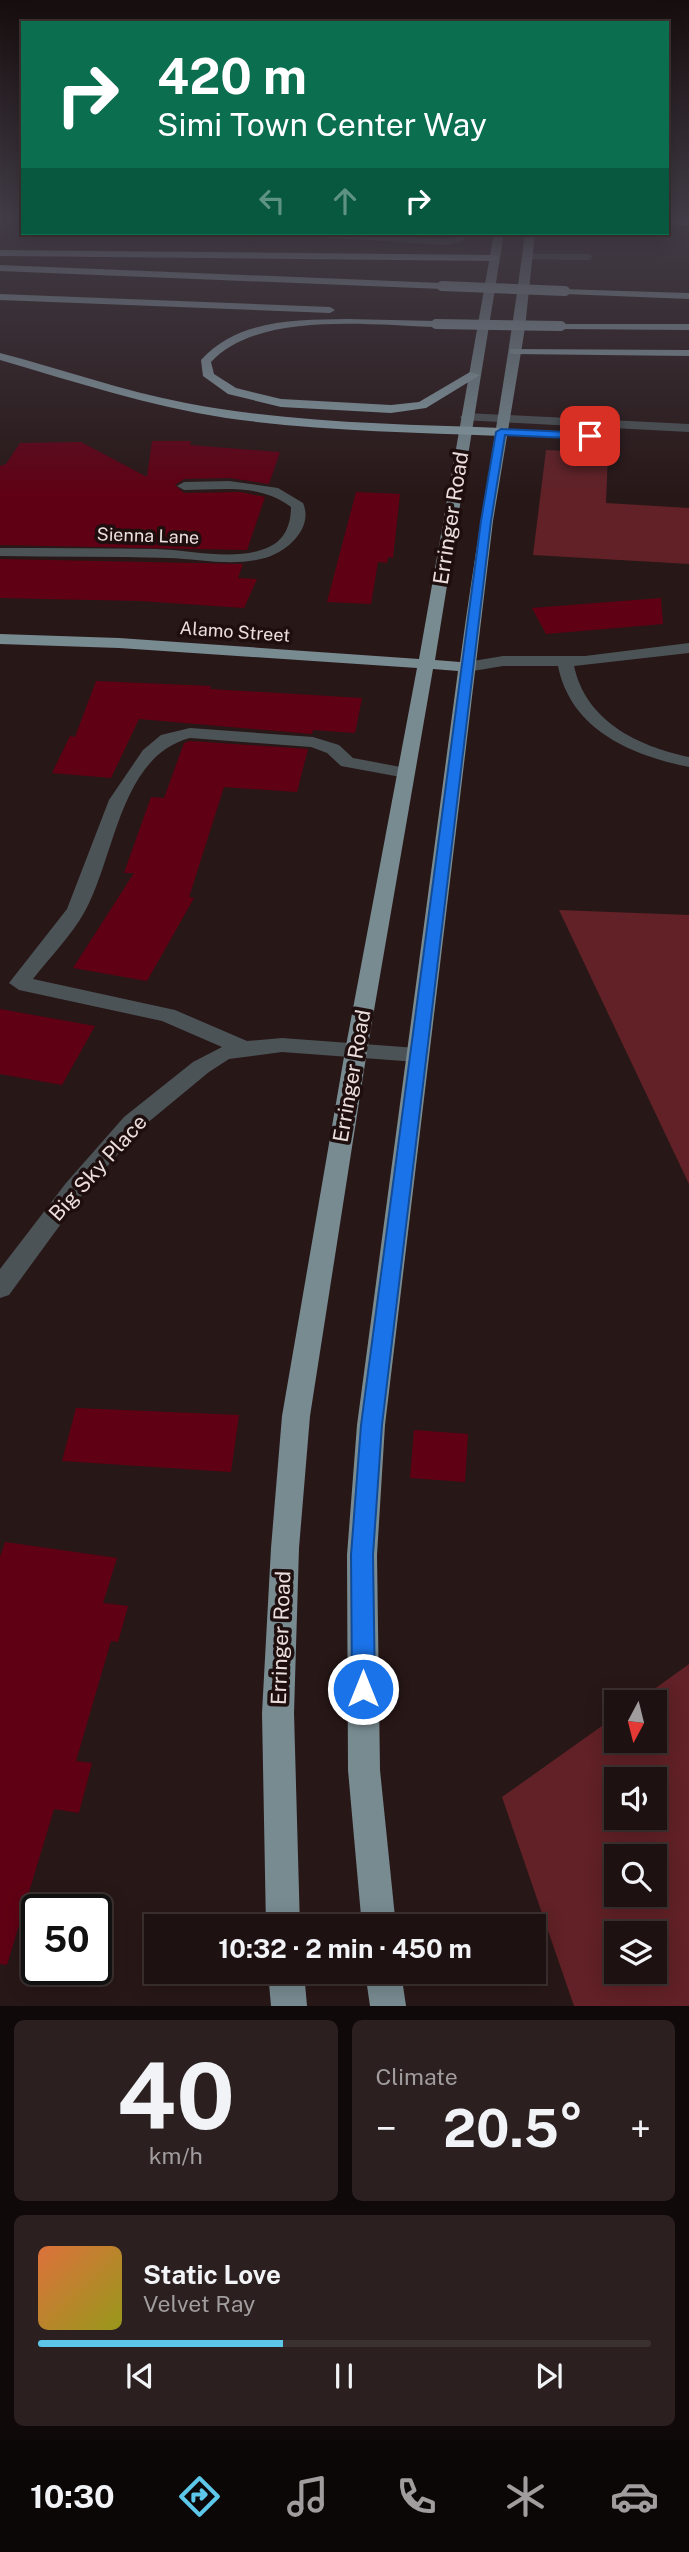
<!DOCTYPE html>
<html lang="en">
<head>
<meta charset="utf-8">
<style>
  :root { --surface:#1e1111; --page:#2b1f1f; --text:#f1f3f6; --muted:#a19d9f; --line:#3c3131; --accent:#5cc7e8 }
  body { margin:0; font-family:"Public Sans",sans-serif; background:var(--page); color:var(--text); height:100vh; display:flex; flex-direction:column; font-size:26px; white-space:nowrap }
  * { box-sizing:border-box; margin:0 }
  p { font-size:23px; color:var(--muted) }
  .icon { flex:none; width:38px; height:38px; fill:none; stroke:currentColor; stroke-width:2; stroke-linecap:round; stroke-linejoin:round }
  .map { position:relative; height:2006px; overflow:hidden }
  .sheet { display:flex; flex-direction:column; gap:14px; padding:14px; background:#100909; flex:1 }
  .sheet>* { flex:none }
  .banner { position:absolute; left:21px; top:21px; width:648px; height:214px; border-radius:0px; box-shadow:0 4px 18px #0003,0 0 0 2px var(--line); background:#0b6e4f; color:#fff; overflow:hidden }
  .needle { width:46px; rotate:187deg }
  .buttons { position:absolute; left:604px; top:1690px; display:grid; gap:14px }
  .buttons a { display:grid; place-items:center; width:63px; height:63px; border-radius:0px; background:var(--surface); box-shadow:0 4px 18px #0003,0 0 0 2px var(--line); font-size:35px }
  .speed { position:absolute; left:21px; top:1894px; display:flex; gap:14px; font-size:35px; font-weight:700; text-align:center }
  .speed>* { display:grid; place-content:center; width:91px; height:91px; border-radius:50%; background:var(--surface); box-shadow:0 4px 18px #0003,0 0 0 2px var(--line); line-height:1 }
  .speed .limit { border:4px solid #111; border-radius:10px; background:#fff; color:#111 }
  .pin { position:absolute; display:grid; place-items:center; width:60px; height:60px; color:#fff; margin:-30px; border-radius:14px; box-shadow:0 4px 10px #0006 }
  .me { position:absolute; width:77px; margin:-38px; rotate:0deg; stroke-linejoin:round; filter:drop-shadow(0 0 5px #0008) }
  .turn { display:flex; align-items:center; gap:24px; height:147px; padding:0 21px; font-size:32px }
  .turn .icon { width:91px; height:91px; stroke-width:2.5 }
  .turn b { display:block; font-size:49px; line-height:60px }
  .lanes { display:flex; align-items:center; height:66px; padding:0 21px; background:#0003; justify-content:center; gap:35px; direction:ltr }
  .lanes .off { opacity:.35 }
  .big { font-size:52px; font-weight:700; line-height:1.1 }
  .sheet .tile { flex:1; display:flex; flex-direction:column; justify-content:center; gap:10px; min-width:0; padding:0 24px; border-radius:10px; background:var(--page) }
  .sheet .dial { align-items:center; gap:0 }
  .dial b { font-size:91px; line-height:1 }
  .song { display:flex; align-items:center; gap:21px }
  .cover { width:84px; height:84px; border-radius:10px; background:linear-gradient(135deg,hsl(20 70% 55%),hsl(60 70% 35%)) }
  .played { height:7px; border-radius:4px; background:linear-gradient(90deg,var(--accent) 40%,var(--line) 40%) }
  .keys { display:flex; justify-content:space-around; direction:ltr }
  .heat { display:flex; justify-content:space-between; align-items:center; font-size:38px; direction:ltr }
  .sheet .tiles { flex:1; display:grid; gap:14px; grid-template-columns:1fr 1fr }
  .tile:last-child { grid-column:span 2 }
  .trip { position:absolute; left:144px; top:1914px; width:402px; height:70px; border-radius:0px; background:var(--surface); box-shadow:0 4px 18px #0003,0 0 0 2px var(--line); font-weight:700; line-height:70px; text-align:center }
  .tabs { display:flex; height:112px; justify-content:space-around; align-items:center; background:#0c0707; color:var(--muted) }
  .tabs .icon { width:49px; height:49px }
  .tabs .active { color:var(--accent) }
  .tabs b { font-size:32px; color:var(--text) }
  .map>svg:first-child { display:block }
  .green { fill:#612126; fill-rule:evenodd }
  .building { fill:#600014 }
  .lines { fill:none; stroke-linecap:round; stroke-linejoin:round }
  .minor { fill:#4b5356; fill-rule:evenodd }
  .major { fill:#788b91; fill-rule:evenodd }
  .highway { fill:#8aa1a8; fill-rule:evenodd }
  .highway-bridge { stroke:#8aa1a8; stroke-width:10 }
  .route { fill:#1a73e8; stroke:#114b97; stroke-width:2 }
  .labels { text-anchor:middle; stroke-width:7; stroke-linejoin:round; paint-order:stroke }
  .far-street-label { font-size:18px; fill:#ebdfde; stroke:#1e0e0e }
  .street-label { font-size:21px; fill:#ebdfde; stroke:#1e0e0e }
</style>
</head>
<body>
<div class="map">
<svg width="689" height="2006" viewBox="0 0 689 2006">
  <rect width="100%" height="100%" fill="#281717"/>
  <g class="green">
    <polygon points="546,450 608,453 606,503 689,508 689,564 533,555"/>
    <polygon points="559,910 689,915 689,1184"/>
    <path d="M689,1664V2006H574L502,1797L616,1716V1741H654V1703H635ZM616,1780H654V1818H616ZM616,1857H654V1895H616ZM616,1934H654V1972H616Z"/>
  </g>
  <g class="building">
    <polygon points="152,441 191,441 190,445 280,452 269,484 229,478 184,479 175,485 184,493 240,492 265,497 247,550 0,545 0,466 6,464 20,443 81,442 147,477"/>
    <polygon points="356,492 400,494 393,558 388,557 387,563 378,562 371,604 327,602"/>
    <polygon points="0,559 243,564 238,578 257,579 244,608 140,601 0,598"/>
    <polygon points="661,598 663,624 546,634 532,608"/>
    <polygon points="96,681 211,686 210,689 362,698 355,733 313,730 312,734 139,719 111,778 52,773 70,736 75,737"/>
    <polygon points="190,741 308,749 297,792 224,787 189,897 194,898 147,981 73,968 134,873 124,873 151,797 164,798 184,743"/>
    <polygon points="0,1009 95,1026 62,1085 0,1074"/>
    <polygon points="76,1408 239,1415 231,1472 62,1461"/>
    <polygon points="414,1430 468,1434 465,1482 410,1478"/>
    <polygon points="5,1542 117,1558 103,1603 128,1606 118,1642 111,1641 76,1761 92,1763 79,1813 54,1809 7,1965 0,1964 0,1557"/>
  </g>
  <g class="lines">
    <g class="minor">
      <polygon points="298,233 446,239 456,237 457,233 467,233 463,241 446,245 303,236"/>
      <polygon points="523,254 588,254 593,257 588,260 527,259"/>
      <polygon points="466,413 689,424 689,432 462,420 460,417"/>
      <path d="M229,481L278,488L303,503C314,528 287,552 265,558C232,567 200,559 168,558C112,556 56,557 0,556V548C52,548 104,548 156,549C192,550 236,562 269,547C285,540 291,524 291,507C260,483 221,490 184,490L177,486L184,482Z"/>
      <path d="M689,643V653L574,666C586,721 637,746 689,757V767C631,755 571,730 558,666H503L467,672L459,667L467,662L503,656H585Z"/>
      <path d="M190,728L313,737L339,745L353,758L406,768L415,773L406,778L341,766L327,753L311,747L190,738C120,756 115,857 85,911C72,935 50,957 33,979L175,1010L247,1041L282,1038L417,1048L425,1050L428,1055L425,1060L417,1062L282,1052L229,1059L209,1072L140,1129L82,1195L9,1295L0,1298V1269L66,1183L124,1117L193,1062L222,1047L162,1021L19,990L9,983L67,909L109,800L143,750L161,735Z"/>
    </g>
    <g class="major">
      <path d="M494,233H504L435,660L460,662C479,518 507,377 525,233H535L525,328L493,521L385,1425L377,1555L380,1770L396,1927H362L348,1770L347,1555L357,1425L458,671L433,669L367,1051L310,1416L299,1548L294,1713L300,1927H266L262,1713L271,1548L282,1416L345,1051L417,668L119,648L0,644V634L119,638L419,659Z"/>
      <polygon points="268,1972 304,1972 307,2006 271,2006"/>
      <polygon points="365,1972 401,1972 406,2006 370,2006"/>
    </g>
    <g class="highway">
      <polygon points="667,217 689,220 689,226 667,223"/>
      <polygon points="0,250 495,255 500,258 495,261 0,256"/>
      <polygon points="0,265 442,283 447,286 442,289 0,271"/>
      <polygon points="561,289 689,293 689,299 565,294 561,293"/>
      <polygon points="0,294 330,307 335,310 330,313 0,300"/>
      <path d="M347,319L436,321L442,324L436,327C371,325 258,311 211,362L214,374L236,388L281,399L391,405L419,402L470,372L480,375L426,408L391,413L281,407L228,394L203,376L201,360C238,319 295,320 347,319Z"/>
      <polygon points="557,324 689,324 689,330 561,329 557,328"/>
      <polygon points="510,349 689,350 689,356 514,354 510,353"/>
      <path d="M0,353C62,369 123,391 186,403C290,423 396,424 501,428L507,432L501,436C409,432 317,431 226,418C149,406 75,382 0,360Z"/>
    </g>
    <g class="highway-bridge">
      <polyline points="442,286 565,291"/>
      <polyline points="436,324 561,326"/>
    </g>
  </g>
  <linearGradient id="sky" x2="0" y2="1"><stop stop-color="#160d0d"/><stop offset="0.44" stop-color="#423c47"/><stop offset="1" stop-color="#423c47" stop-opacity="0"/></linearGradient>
  <rect width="689" height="497" fill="url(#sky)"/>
  <polygon class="route" points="501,429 590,433 595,436 590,439 505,435 491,521 382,1425 373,1555 375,1689 372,1697 363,1700 355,1697 352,1689 351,1555 361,1425 481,521 496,432"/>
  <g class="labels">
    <g class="far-street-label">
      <text transform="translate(148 536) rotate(2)" y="6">Sienna Lane</text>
      <text transform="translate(235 632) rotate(4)" y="6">Alamo Street</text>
    </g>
    <g class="street-label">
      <text transform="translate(451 518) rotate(-81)" y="7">Erringer Road</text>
      <text transform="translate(352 1076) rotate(-80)" y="7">Erringer Road</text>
      <text transform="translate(98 1168) rotate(-48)" y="7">Big Sky Place</text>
      <text transform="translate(281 1638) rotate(-88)" y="7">Erringer Road</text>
    </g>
  </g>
</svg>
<div class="buttons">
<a><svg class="needle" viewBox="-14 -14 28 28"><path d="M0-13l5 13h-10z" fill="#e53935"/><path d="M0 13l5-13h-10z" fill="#a19d9f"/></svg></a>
<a><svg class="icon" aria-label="sound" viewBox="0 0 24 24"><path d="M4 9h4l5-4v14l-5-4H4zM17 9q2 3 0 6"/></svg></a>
<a><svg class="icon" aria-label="search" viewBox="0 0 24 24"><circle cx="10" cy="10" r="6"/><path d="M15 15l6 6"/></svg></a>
<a><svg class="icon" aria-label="layers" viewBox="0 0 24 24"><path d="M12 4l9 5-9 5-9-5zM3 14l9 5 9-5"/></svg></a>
</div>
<div class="speed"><div class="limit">50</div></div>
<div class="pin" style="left:590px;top:436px;background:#d93025"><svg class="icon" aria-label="arrive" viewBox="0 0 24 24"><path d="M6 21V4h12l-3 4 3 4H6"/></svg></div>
<svg class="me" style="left:363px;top:1689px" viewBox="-20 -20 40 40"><circle r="17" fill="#1a73e8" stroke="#fff" stroke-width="3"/><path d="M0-11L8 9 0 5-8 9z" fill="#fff"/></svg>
<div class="trip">10:32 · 2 min · 450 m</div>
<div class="banner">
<div class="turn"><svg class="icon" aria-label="right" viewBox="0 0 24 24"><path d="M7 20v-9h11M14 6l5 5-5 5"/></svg><div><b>420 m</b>Simi Town Center Way</div></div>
<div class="lanes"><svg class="icon off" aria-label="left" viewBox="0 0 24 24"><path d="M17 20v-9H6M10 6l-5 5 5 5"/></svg><svg class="icon off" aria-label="ahead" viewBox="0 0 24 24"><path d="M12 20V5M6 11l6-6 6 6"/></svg><svg class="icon" aria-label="right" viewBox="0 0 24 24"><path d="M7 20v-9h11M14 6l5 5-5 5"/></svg></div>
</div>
</div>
<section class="sheet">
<div class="tiles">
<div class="tile dial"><b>40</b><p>km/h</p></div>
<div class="tile"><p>Climate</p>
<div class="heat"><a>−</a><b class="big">20.5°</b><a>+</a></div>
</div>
<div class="tile">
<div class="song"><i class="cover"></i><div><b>Static Love</b><p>Velvet Ray</p></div></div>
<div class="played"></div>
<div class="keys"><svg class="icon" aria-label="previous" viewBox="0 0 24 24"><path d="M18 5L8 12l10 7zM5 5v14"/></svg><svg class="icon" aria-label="pause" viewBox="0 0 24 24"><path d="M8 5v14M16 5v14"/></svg><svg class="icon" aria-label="next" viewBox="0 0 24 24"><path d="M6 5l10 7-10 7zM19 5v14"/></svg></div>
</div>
</div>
</section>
<nav class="tabs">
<b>10:30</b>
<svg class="icon active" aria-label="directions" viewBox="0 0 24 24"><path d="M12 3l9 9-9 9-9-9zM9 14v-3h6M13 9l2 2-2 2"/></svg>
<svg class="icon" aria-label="music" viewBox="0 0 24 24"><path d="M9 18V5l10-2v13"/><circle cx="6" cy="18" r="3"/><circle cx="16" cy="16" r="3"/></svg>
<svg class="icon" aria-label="phone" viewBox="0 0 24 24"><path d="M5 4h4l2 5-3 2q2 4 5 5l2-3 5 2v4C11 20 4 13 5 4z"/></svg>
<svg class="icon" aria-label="climate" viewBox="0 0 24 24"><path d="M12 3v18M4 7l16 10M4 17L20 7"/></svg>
<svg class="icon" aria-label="car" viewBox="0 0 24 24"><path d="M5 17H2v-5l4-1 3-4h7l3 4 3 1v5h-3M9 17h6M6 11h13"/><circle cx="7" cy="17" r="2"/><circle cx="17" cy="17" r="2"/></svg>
</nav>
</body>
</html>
